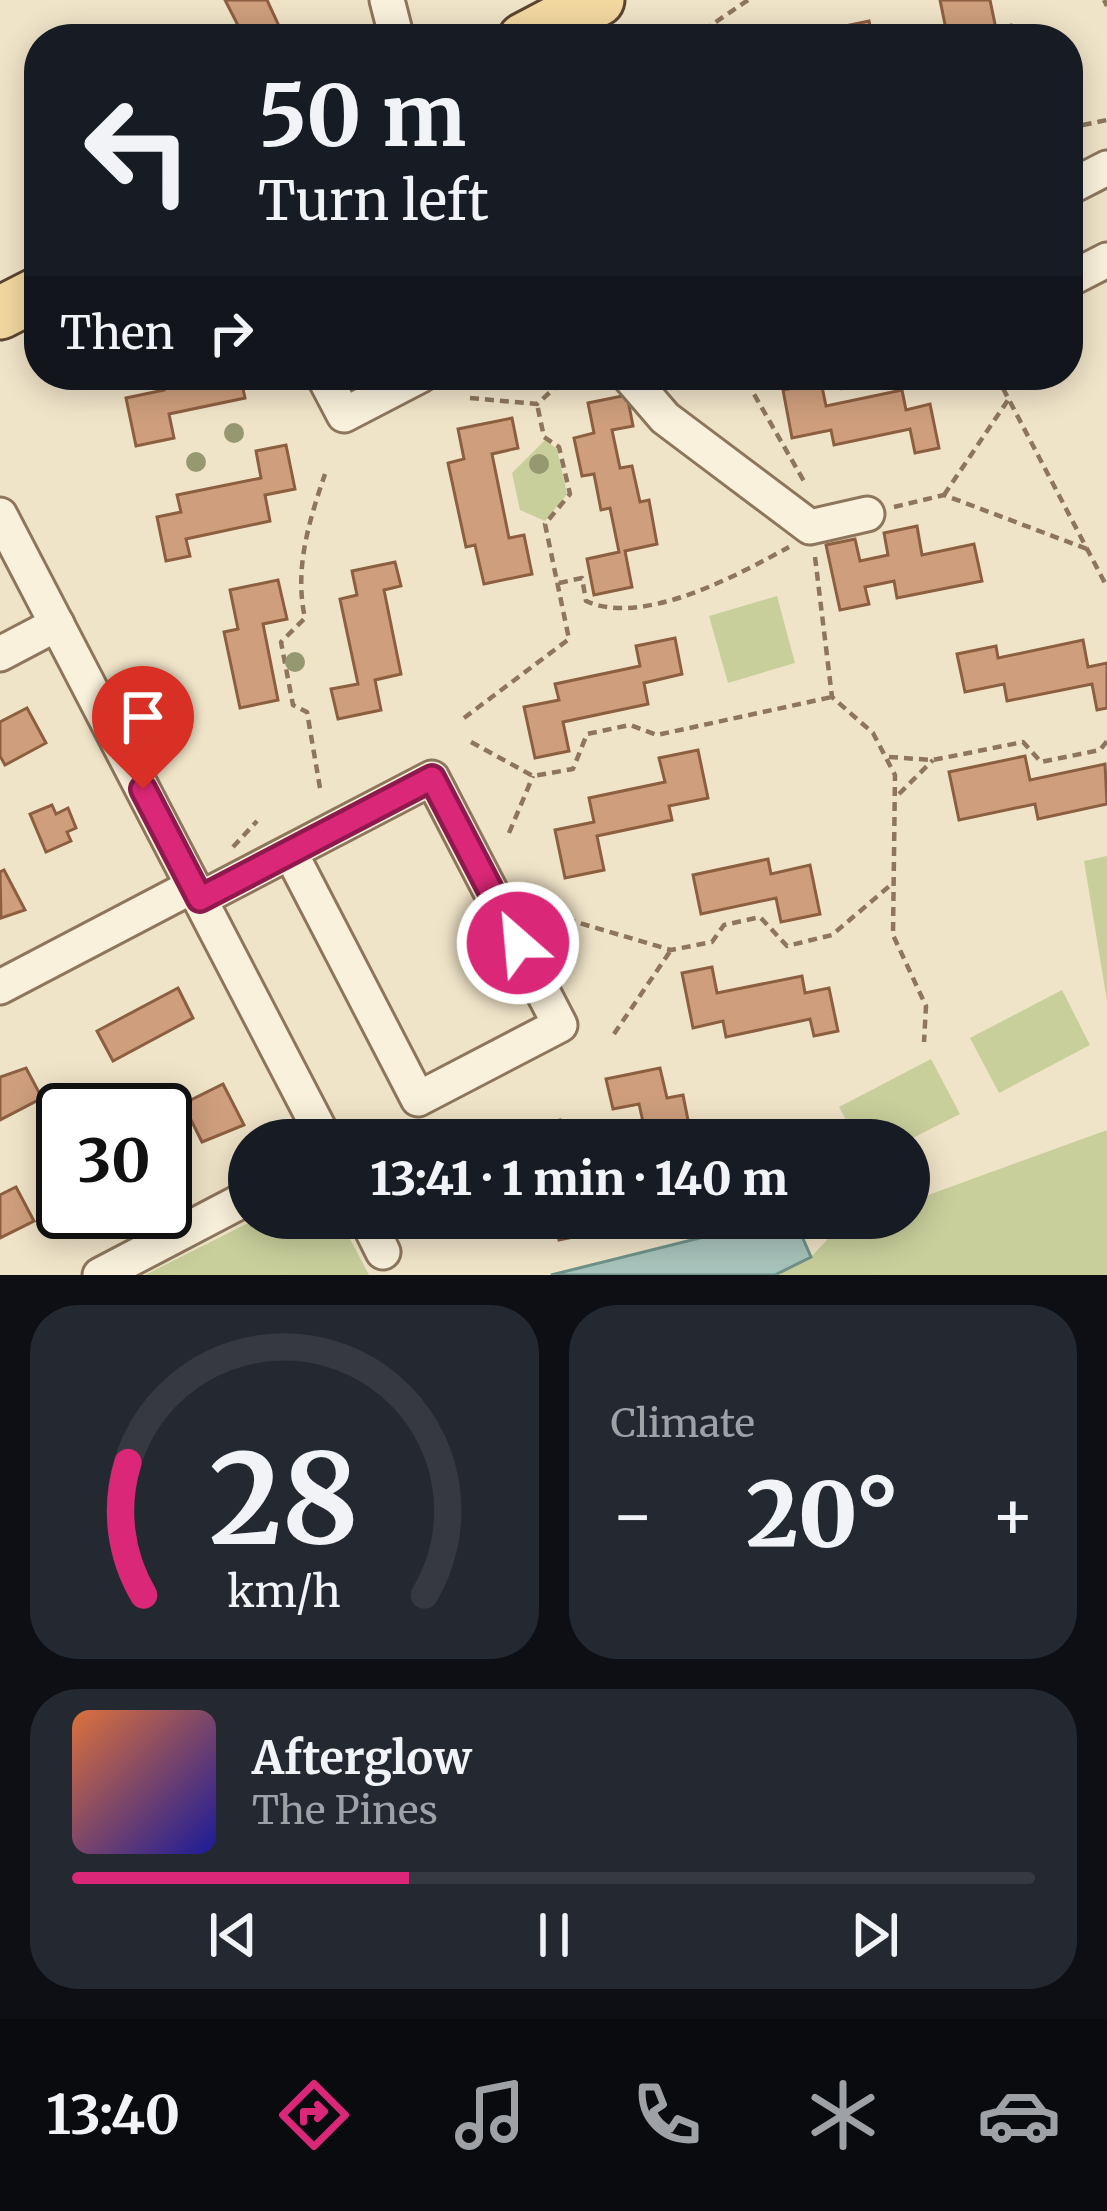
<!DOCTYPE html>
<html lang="en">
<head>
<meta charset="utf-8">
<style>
  :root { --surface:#171b24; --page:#242831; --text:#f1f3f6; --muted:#9ea1a6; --line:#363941; --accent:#db2777 }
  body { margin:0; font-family:Merriweather,serif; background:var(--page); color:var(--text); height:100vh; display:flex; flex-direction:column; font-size:45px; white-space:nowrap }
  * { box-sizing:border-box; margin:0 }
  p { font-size:39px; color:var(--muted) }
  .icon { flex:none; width:66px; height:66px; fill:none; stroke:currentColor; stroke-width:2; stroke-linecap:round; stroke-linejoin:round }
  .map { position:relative; height:1275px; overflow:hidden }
  .drawer { display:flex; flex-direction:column; gap:30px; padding:30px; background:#0d0f14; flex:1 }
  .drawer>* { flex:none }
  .banner { position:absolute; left:24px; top:24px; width:1059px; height:366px; border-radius:48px; box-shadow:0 6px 30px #0003; background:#171b24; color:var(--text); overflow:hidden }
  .speed { position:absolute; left:36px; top:1083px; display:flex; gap:24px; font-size:60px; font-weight:700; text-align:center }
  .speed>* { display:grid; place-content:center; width:156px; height:156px; border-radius:50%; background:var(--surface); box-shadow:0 6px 30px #0003; line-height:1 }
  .speed .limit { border:6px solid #111; border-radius:18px; background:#fff; color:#111 }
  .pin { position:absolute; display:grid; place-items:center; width:102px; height:102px; color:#fff; margin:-123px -51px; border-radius:50% 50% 50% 0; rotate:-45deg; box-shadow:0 0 12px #0007 }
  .pin .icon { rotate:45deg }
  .me { position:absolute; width:132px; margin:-66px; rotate:333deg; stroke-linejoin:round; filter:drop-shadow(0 0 9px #0008) }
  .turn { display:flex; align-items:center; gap:42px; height:252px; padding:0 36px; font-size:54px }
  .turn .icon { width:156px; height:156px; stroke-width:2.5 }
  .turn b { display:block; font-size:84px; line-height:102px }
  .then { display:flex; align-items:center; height:114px; padding:0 36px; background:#0003; gap:24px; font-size:45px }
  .big { font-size:90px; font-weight:800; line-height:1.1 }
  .drawer .widget { flex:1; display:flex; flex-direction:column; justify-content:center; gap:18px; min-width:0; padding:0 42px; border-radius:48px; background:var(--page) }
  .drawer .dial { align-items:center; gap:0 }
  .dial svg { height:312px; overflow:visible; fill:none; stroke:var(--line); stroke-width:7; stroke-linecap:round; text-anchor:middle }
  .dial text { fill:var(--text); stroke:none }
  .song { display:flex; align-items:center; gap:36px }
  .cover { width:144px; height:144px; border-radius:18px; background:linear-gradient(135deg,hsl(20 70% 55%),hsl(240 70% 35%)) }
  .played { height:12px; border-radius:6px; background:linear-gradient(90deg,var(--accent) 35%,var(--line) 35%) }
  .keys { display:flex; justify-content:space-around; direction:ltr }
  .heat { display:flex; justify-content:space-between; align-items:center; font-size:66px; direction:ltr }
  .drawer .tiles { flex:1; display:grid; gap:30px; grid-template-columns:1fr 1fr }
  .widget:last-child { grid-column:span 2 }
  .trip { position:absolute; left:228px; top:1119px; width:702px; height:120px; border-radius:60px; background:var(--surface); box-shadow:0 6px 30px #0003; font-weight:800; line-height:120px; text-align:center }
  .tab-bar { display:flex; height:192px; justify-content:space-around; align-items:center; background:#090b0e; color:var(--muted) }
  .tab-bar .icon { width:84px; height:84px }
  .tab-bar .current { color:var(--accent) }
  .tab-bar b { font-size:54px; color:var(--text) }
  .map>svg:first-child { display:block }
  .green { fill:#c9cf9b }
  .water { fill:#a9c4bc; stroke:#6f938a; stroke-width:3 }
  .building { fill:#cf9f7d; stroke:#8d5f41; stroke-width:3 }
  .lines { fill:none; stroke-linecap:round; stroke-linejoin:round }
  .street-casing { stroke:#8d765c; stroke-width:39 }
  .primary-casing { stroke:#5b4430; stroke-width:57 }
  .path { stroke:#8d765c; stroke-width:4.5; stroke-dasharray:9 6; stroke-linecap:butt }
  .street { stroke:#faf1dc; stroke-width:33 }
  .primary { stroke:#f3d9a0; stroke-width:51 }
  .tree { fill:#96986f }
  .route-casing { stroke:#8e194d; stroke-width:30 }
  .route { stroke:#db2777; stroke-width:21 }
</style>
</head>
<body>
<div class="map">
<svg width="1107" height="1275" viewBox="0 0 1107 1275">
  <rect width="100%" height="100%" fill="#f0e4c8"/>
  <g class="green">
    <polygon points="545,440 557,449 567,494 545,521 520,510 512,473"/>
    <polygon points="777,596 795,663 728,683 709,616"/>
    <polygon points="1107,856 1107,1001 1084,861"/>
    <polygon points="1062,990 1090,1045 999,1093 970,1038"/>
    <polygon points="931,1059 960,1114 909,1140 857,1140 839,1107"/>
    <polygon points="1107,1130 1107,1275 775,1275 811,1257 839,1227 865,1218 909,1218 909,1202"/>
    <polygon points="258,1218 339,1218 369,1275 145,1275"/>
  </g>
  <polygon class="water" points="780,1218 794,1218 811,1257 775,1275 551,1275"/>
  <g class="building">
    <polygon points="225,0 267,0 285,39 245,39"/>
    <polygon points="940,0 990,0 996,29 1011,25 1014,39 973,39 972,34 948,39"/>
    <polygon points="869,21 873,39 827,39 826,30"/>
    <polygon points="161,375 240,375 245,398 169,414 174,438 136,446 126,398 164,390"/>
    <polygon points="821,382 826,406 902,390 906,410 930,404 939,448 915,453 910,429 834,445 831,430 792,438 783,390"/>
    <polygon points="627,395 633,426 612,430 620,468 632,466 640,502 649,500 657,544 625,551 632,587 594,595 587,559 619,552 610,508 601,510 594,474 582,476 574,438 594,433 588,403"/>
    <polygon points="512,418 518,448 492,454 509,538 524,535 532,574 484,584 475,545 466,547 448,463 464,459 458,429"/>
    <polygon points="286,445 295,489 265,495 270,521 186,539 190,556 166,561 157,517 181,512 177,495 261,478 256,451"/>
    <polygon points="917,526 922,555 974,544 982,581 897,598 894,581 865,587 869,604 840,610 826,545 855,539 860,561 888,555 884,533"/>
    <polygon points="395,562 401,586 384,590 401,674 375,680 381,710 338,719 331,689 358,684 340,599 357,595 352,571"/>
    <polygon points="278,580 287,619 263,624 278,700 240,708 224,632 238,629 230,590"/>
    <polygon points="675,638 682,674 644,683 648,704 563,722 569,751 535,758 524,707 559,700 555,684 640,666 636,646"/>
    <polygon points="1083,640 1088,667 1107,663 1107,708 1097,710 1092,684 1007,701 1004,684 965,692 957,654 996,646 998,658"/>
    <polygon points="27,708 46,743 5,765 0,756 0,722"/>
    <polygon points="698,750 708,798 669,806 672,820 597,836 604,870 565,878 555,830 594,822 589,798 665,782 659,758"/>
    <polygon points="1025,756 1030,780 1105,764 1107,804 1038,819 1035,804 959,820 949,772"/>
    <polygon points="52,805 56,814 68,808 76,828 67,832 71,841 46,852 30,814"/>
    <polygon points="768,859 771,874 810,865 820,914 781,922 776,898 701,914 693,875"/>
    <polygon points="4,870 25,910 1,918 0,872"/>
    <polygon points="712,967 717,993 802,976 805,993 829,988 838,1031 814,1036 810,1019 726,1037 723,1021 693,1028 682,973"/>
    <polygon points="178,988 193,1018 113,1061 97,1031"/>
    <polygon points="26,1068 42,1098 0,1120 0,1077"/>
    <polygon points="660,1068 667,1098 683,1095 692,1140 647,1140 639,1104 613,1109 606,1079"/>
    <polygon points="223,1084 244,1125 202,1142 183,1104"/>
    <polygon points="560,1120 564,1140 524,1140 521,1128"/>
    <polygon points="16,1187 34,1221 0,1238 0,1195"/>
    <polygon points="555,1218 605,1218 607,1230 559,1240"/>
  </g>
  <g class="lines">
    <defs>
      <g id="street">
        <polyline points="387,0 397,39"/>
        <polyline points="1068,188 1107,168"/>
        <polyline points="1068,280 1107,260"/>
        <polyline points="323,375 344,415 421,375"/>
        <polyline points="628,375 665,418 810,527 867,514"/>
        <polyline points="0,515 325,1140"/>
        <polyline points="0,654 57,624"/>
        <polyline points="200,899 432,778 560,1025 418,1099 290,852"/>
        <polyline points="0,987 193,886"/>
        <polyline points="366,1218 383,1252"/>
        <polyline points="100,1275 249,1197"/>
      </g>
      <g id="primary">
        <polyline points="524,39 598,0"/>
        <polyline points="0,313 39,293"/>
      </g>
    </defs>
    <use href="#street" class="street-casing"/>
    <use href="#primary" class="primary-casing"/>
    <g class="path">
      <polyline points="1104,0 1107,6"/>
      <polyline points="691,39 748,0"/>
      <polyline points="1068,128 1107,120"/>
      <polyline points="733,375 747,382 805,483"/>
      <polyline points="826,375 841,388 901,375"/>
      <polyline points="976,375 1002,389"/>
      <polyline points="996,375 1107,587"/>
      <polyline points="747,382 784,375"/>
      <polyline points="470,398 537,404 569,375"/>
      <polyline points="944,495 1008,400"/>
      <polyline points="894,507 944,495 1087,549"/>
      <polyline points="815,557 832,697 873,733 895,775 893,935 926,1006 924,1042"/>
      <path d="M559,583L582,578L586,601C643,627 738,575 789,547"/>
      <polyline points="464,718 569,639 545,524 570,494 559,447 544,437 537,404"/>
      <polyline points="471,742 533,776 573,769 587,734 630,725 657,735 832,697"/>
      <polyline points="889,757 933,760 1023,742 1041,762 1100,750 1107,741"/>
      <path d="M320,788L307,712L293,705L281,642L305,618C294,569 309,521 325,474"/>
      <polyline points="899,794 933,760"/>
      <polyline points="509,833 533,776"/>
      <polyline points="233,847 257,821"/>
      <polyline points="552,915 671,950 712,942 724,925 760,917 787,946 832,935 893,883"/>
      <polyline points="614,1034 671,950"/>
    </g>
    <use href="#street" class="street"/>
    <use href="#primary" class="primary"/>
  </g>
  <g class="tree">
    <circle cx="234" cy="433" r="10"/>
    <circle cx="196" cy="462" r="10"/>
    <circle cx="539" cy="464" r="10"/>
    <circle cx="295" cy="662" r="10"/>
  </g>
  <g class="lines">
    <defs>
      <polyline id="route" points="143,789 200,899 432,778 518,943"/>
    </defs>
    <use href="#route" class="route-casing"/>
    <use href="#route" class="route"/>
  </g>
</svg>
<div class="speed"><div class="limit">30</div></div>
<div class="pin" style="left:143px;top:789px;background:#d93025"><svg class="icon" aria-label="arrive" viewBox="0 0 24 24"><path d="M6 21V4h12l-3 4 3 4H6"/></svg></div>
<svg class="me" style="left:518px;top:943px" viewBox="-20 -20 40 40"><circle r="17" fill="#db2777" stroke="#fff" stroke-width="3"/><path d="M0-11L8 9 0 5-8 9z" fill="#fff"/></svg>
<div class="trip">13:41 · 1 min · 140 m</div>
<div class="banner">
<div class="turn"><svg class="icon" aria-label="left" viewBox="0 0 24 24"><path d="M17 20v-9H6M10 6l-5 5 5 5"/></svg><div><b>50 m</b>Turn left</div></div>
<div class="then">Then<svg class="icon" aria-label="right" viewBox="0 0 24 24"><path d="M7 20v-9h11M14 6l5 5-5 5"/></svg></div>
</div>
</div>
<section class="drawer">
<div class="tiles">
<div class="widget dial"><svg viewBox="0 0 100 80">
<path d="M14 69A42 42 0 1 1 86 69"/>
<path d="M14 69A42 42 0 0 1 10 35" stroke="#db2777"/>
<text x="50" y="56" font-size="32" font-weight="700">28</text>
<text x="50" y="72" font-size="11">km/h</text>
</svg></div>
<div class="widget"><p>Climate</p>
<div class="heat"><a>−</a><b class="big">20°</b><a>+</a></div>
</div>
<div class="widget">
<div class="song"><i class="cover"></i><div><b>Afterglow</b><p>The Pines</p></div></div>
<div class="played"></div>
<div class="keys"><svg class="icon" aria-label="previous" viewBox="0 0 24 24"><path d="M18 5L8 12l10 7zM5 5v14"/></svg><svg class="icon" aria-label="pause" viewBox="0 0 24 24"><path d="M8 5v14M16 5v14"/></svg><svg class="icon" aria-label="next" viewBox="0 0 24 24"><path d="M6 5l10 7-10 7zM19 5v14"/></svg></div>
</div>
</div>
</section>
<nav class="tab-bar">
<b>13:40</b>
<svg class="icon current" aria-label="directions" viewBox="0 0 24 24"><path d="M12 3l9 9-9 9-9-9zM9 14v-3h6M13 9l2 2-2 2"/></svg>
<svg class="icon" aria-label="music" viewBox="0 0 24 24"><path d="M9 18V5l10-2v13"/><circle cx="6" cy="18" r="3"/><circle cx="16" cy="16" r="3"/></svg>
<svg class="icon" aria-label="phone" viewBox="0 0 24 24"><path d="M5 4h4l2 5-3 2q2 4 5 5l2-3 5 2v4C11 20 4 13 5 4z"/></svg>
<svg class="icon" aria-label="climate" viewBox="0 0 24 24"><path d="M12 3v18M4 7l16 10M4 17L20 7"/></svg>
<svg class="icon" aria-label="car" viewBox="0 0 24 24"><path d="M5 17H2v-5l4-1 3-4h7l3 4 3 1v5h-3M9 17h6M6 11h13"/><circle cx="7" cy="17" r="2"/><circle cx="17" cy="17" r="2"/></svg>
</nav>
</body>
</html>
